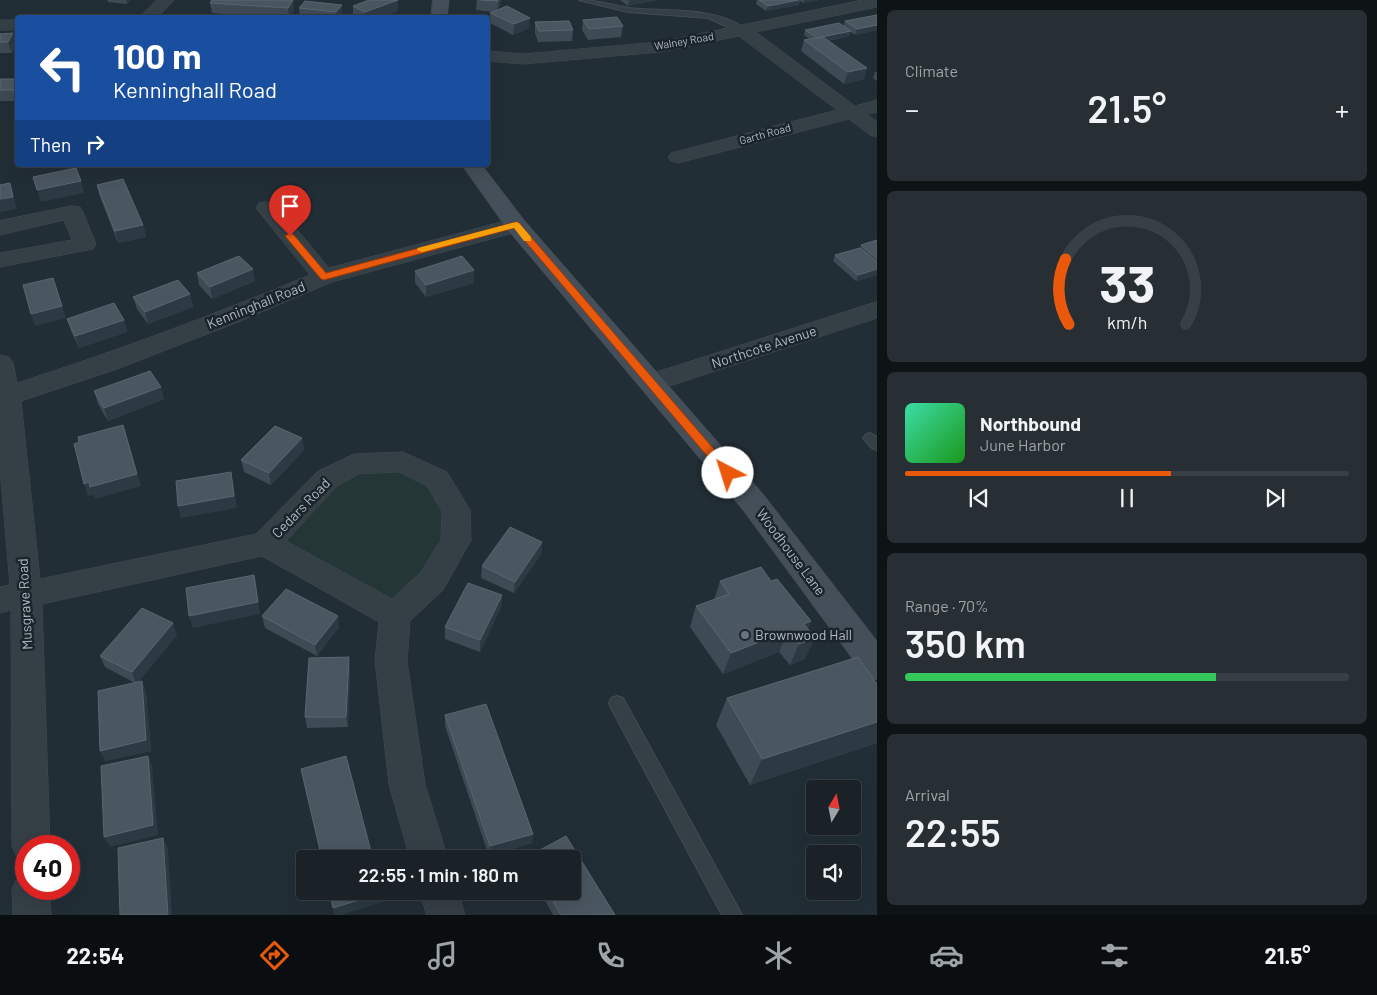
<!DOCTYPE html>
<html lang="en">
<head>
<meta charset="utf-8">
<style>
  :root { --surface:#1a2228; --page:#272f34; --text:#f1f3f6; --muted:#9fa4a8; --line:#383f45; --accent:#ea580c }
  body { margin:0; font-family:Barlow,sans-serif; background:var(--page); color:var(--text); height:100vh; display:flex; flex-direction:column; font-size:19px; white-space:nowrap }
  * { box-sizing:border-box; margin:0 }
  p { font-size:16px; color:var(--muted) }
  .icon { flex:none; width:28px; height:28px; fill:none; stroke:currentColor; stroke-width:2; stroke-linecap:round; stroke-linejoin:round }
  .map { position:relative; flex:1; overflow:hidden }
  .details { display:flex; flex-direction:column; gap:10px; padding:10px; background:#0e1316; width:500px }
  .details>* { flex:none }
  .top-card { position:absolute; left:15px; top:15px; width:475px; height:152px; border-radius:5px; box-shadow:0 5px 20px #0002,0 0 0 1px var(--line); background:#1a4fa0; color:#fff; overflow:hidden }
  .needle { width:32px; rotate:10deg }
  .fabs { position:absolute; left:806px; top:780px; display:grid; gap:10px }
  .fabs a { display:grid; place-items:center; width:55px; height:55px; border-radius:5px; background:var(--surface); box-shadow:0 5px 20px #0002,0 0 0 1px var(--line); font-size:25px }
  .speed { position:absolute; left:15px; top:835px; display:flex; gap:10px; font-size:25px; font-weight:700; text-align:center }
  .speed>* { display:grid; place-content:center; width:65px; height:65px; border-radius:50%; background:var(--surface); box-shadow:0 5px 20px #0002,0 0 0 1px var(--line); line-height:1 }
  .speed .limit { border:8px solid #d22; background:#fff; color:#111 }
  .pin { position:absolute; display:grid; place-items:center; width:42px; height:42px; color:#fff; margin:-51px -21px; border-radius:50% 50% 50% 0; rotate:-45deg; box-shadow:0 0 5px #0007 }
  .pin .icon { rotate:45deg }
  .me { position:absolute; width:55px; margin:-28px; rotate:320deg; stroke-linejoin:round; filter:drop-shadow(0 0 4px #0008) }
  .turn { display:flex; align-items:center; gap:18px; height:105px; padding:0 15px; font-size:22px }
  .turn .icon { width:65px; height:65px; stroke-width:2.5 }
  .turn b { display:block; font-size:35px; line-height:42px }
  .then { display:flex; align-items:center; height:48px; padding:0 15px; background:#0003; gap:10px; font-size:19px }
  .big { font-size:38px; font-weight:600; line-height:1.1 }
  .details .card { flex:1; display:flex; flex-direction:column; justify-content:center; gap:8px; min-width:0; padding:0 18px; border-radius:8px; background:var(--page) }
  .details .dial { align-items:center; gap:0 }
  .dial svg { height:130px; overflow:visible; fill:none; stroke:var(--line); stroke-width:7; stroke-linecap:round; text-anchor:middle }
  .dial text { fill:var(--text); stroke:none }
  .song { display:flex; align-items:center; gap:15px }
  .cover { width:60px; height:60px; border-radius:8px; background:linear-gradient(135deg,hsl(160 70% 55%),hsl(120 70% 35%)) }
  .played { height:5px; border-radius:2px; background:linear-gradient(90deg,var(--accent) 60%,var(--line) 60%) }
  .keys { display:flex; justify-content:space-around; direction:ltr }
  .heat { display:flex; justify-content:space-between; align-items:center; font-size:28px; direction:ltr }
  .charge { height:8px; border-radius:4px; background:linear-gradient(90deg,#34c759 70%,var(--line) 0) }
  .trip { position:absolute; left:296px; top:850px; width:285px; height:50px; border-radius:5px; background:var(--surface); box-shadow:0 5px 20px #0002,0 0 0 1px var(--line); font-weight:600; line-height:50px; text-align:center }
  .tabs { display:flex; height:80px; justify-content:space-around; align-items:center; background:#0a0e10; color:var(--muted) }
  .tabs .icon { width:35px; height:35px }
  .tabs .current { color:var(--accent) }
  .tabs b { font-size:22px; color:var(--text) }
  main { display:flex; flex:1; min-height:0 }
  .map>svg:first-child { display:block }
  .green { fill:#243736 }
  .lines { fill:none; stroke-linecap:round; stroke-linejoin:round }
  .lane-casing { stroke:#424b53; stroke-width:2 }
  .street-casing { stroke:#424b53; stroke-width:1 }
  .secondary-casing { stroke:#424b53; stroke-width:1 }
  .lane { fill:#353f46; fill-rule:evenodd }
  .street { fill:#353f46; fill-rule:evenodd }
  .secondary { fill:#444f59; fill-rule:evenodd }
  .wall { fill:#3e4a54 }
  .shaded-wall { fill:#2d3a43 }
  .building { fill:#4a5660; stroke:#5a6670 }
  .route { fill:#ea580c; stroke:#983908 }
  .slow { fill:#f59e0b }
  .worship-dot { fill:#6b7280; stroke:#1b242b; stroke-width:2 }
  .labels { text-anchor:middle; stroke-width:5; stroke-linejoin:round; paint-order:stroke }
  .far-street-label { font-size:11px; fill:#b0bac3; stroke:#1b242b }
  .street-label { font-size:14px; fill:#b0bac3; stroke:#1b242b }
  .poi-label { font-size:14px; fill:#b0bac3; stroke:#1b242b; text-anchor:start }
</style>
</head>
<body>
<main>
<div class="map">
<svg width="877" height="915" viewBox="0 0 877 915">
  <rect width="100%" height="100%" fill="#222e36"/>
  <polygon class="green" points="403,462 437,479 456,541 395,616 265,544 328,478"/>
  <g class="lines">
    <defs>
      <g id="lane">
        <path d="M579,0C596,0 612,5 629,8C663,12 719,6 746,30L739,32L708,18L628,12Z"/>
        <polygon points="870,433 877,437 877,450 872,448 863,438 865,435"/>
        <polygon points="617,696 623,698 742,915 722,915 611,708 609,703 611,698"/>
      </g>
      <g id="street">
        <polygon points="157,0 174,0 157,18 139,18"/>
        <polygon points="863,0 877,0 877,7 756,32 855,106 877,100 877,112 867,114 877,122 877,137 870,135 849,119 678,163 671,161 668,157 671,153 837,110 739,36 660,52 523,64 488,61 488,51 523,54 660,42"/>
        <rect x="0" y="20" width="18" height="10"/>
        <path d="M267,202L275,203L329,268L516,218L524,220L527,225L524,230L332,282L238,322L117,369L21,401L40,579L256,534L318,471L354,454L403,452L447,472L470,510L471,541L466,549L443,590L410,621L407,661L425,784L448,859H410L389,784L375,661L379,622L262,556L42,604L50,846H26V862L18,859L12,846L11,610L0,613V587L10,585L0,468V355L9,357L13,363L17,383C117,351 213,315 310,275L256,208L259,203ZM399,472L427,486L442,511L441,540L421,572L392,599L286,541L338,485L359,474Z"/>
        <polygon points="72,206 80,207 83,212 96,244 93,249 0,267 0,253 72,240 64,220 0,235 0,221"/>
        <polygon points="877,302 877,318 651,392 642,389 638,383 642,377"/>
        <polygon points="26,872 26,889 50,889 51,915 13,915 12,889 18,876"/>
        <polygon points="420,891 458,891 465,915 427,915"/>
      </g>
      <g id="secondary">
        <polygon points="433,0 449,0 447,18 431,18"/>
        <polygon points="462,165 482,165 524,220 763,494 877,641 877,680 865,676 743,510 508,230"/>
      </g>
    </defs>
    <use href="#lane" class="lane-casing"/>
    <use href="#street" class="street-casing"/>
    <use href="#secondary" class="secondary-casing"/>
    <use href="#lane" class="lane"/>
    <use href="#street" class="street"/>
    <use href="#secondary" class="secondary"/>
  </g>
  <g class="wall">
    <polygon points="107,0 130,0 127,4 108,2"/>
    <polygon points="293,0 294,10 290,18 273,18 212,13 210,3"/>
    <polygon points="398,0 398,11 380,18 355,18 353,17 353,6"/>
    <polygon points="477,0 501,0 498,10 529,28 513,35 490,23 490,13 493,12 476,10"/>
    <polygon points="620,0 657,0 628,6"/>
    <polygon points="757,0 819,0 803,3 800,1 799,5 766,11 756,4"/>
    <polygon points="342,5 342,15 341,18 300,18 299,8"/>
    <polygon points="877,15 877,30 855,35 851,32 849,36 828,41 864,79 844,84 801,51 804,40 809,39 804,35 805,30 843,26 845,21"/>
    <polygon points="583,20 623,26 621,37 588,40 582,30"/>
    <polygon points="535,22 573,30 572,41 538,42 535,33"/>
    <polygon points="0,34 16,42 18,40 18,47 17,44 12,53 0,53"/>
    <polygon points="875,72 877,72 877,81 873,78"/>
    <rect x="0" y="79" width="18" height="22"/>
    <polygon points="97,185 143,225 146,237 118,243 100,197"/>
    <polygon points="877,240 877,275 856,281 833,261 835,255 860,248 861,245"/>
    <polygon points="415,271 474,283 426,297 415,283"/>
    <polygon points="197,273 255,281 212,299 199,285"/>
    <polygon points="190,294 193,307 148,324 137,309 133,297"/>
    <polygon points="67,319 124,320 127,332 79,348 71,331"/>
    <polygon points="94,391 164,399 108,421 98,404"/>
    <polygon points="302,438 304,450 271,485 244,472 241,460"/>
    <polygon points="542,542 541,554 514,593 481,578 482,566"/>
    <polygon points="720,581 771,581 811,621 808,629 805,659 790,665 779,652 723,674 690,627 696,606 714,600"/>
    <polygon points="502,595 501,607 480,652 445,639 445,627"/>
    <polygon points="262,616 339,627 317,656 265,628"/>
    <polygon points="177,635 137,683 146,693 151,751 105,761 135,683 105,667 100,656"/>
    <polygon points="350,668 348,727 307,728 305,717"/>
    <polygon points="727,698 877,722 877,743 750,785 716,725"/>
    <polygon points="445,715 533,834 532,843 489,856 445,726"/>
    <polygon points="566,836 615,915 553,915 540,891 572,891 572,859 527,859 527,857"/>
  </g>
  <g class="shaded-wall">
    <polygon points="126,0 130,0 127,4"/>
    <polygon points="293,0 294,10 290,18 289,18 288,8"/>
    <polygon points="398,0 398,11 380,18 365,18 365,12"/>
    <polygon points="498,0 501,0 497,12 498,1"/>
    <polygon points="629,0 657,0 628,6"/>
    <polygon points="800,0 799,5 766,11 768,6"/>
    <polygon points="804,0 819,0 803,3"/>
    <polygon points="342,5 342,15 341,18 337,18 336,12"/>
    <polygon points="530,18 529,28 513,35 514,24"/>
    <polygon points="877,25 877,30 855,35 857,29"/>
    <polygon points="851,31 849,36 815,43 817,38"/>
    <polygon points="13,33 17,44 12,53 8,42"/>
    <polygon points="867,68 864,79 844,84 848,72"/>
    <polygon points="81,181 84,193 41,202 37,190"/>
    <polygon points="10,183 17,209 0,212 0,199"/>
    <polygon points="143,225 146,237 118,243 115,231"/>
    <polygon points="253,269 255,281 212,299 210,287"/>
    <polygon points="877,269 877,275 856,281 858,275"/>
    <polygon points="474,270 474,283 426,297 426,285"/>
    <polygon points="53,278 66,318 35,326 31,314"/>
    <polygon points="190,294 193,307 148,324 145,312"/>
    <polygon points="124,320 127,332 79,348 75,336"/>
    <polygon points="161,387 164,399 108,421 104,408"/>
    <polygon points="123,425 141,486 95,499 93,495 88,496 84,484"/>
    <polygon points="302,438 304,450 271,485 269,473"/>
    <polygon points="231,472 237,508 181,518 178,506"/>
    <polygon points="542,542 541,554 514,593 515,582"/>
    <polygon points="254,575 260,614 193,628 189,616"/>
    <polygon points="502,595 501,607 480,652 480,640"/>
    <polygon points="338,616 339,627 317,656 315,645"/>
    <polygon points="811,621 802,642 804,624"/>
    <polygon points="173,623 177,635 136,684 132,672"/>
    <polygon points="788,631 779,652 723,674 731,653"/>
    <polygon points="815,638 805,659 790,665 799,644"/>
    <polygon points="349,657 350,668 348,727 346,717"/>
    <polygon points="142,681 146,693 151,751 105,761 100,751"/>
    <polygon points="877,722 877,743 750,785 762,759"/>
    <polygon points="148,756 152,766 158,835 110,847 104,837"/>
    <polygon points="533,834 532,843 489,856 490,846"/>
    <polygon points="163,838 168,848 172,915 168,915"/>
    <polygon points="382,893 383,902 341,915 334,915 333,908"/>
  </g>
  <g class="building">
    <polygon points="212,0 293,0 288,8 210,3"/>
    <polygon points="369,0 398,0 365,12 353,6"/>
    <polygon points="481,0 498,0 498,1"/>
    <polygon points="759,0 799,0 768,6"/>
    <polygon points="305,1 342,5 336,12 299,8"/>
    <polygon points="507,6 530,18 514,24 490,13"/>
    <polygon points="877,15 877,25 857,29 845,21"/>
    <polygon points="617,17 623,26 589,29 583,20"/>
    <polygon points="569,21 573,30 539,31 535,22"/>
    <polygon points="839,23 851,31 817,38 805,30"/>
    <polygon points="13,33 8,42 0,42 0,34"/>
    <polygon points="823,37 867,68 848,72 804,40"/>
    <rect x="0" y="79" width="18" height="11"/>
    <polygon points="76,168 81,181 37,190 33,177"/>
    <polygon points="123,179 143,225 115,231 97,185"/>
    <polygon points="10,183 13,197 0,199 0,185"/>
    <polygon points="877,240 877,259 861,245"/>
    <polygon points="860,248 877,262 877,269 858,275 835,255"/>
    <polygon points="239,256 253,269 210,287 197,273"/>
    <polygon points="462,256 474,270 426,285 415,271"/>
    <polygon points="53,278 62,306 31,314 23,285"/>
    <polygon points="178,280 190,294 145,312 133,297"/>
    <polygon points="114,303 124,320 75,336 67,319"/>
    <polygon points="150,371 161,387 104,408 94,391"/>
    <polygon points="123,425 137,474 90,487 89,482 84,484 74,444 79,442 78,437"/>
    <polygon points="275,426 302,438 269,473 241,460"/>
    <polygon points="231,472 234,496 178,506 176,481"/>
    <polygon points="510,527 542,542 515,582 482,566"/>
    <polygon points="761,567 771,581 777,579 811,621 804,624 815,638 799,644 788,631 731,653 696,606 729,594 720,581"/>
    <polygon points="254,575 258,602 189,616 186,588"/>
    <polygon points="468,583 502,595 480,640 445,627"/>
    <polygon points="286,589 338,616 315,645 262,616"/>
    <polygon points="142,608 173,623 132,672 100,656"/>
    <polygon points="349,657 346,717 305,717 309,658"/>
    <polygon points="858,657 877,684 877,722 762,759 727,698"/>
    <polygon points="142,681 146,740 100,751 98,691"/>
    <polygon points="486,704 533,834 490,846 445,715"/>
    <polygon points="148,756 153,825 104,837 101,766"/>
    <polygon points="346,756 373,859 322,859 301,769"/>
    <polygon points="566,836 615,915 561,915 547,891 572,891 572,859 528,859 527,857"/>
    <polygon points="163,838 168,915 120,915 118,848"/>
    <polygon points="329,891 381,891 382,893 333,908"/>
  </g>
  <polygon class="route" points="516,222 519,223 732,470 733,473 732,476 724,476 514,228 324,280 321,279 285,236 290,233 293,234 326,273"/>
  <polygon class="slow" points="516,222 519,223 531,237 531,241 524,241 514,228 422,252 417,250 418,248"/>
  <circle class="worship-dot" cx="745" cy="635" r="5"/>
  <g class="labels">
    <g class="far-street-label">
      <text transform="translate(684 41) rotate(-10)" y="4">Walney Road</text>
      <text transform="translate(765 134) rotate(-15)" y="4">Garth Road</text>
    </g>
    <g class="street-label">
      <text transform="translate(256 305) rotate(-22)" y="5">Kenninghall Road</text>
      <text transform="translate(764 347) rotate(-18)" y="5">Northcote Avenue</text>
      <text transform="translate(301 508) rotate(-46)" y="5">Cedars Road</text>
      <text transform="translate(791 552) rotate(53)" y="5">Woodhouse Lane</text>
      <text transform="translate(25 604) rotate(-93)" y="5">Musgrave Road</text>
    </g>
    <g class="poi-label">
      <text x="755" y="640">Brownwood Hall</text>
    </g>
  </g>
</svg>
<div class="fabs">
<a><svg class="needle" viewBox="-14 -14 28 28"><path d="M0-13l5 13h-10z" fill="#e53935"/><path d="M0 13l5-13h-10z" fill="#9fa4a8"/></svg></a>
<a><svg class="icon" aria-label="sound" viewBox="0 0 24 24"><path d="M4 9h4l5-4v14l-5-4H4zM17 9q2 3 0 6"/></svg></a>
</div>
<div class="speed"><div class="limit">40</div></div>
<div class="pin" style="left:290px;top:236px;background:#d93025"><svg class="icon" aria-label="arrive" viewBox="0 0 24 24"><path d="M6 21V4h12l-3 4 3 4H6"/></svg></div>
<svg class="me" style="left:728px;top:473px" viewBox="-20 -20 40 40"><circle r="19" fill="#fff"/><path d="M0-13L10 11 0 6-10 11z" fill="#ea580c"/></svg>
<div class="trip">22:55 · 1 min · 180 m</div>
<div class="top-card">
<div class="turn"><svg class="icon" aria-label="left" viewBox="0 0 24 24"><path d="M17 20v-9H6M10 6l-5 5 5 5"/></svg><div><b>100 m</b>Kenninghall Road</div></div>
<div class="then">Then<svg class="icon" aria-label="right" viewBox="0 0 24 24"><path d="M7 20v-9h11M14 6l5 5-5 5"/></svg></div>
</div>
</div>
<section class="details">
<div class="card"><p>Climate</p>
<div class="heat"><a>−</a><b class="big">21.5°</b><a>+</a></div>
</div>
<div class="card dial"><svg viewBox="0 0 100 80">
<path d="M14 69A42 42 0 1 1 86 69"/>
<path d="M14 69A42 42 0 0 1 12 29" stroke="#ea580c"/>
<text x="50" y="56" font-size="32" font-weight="700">33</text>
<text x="50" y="72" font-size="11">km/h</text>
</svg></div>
<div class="card">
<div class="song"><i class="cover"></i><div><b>Northbound</b><p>June Harbor</p></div></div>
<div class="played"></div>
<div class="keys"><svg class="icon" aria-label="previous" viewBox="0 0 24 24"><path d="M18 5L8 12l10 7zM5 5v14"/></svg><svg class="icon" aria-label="pause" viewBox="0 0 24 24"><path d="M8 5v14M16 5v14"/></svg><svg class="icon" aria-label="next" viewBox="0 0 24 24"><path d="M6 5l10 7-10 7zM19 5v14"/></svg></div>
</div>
<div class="card"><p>Range · 70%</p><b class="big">350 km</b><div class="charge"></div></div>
<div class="card"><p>Arrival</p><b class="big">22:55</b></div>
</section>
</main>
<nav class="tabs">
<b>22:54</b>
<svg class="icon current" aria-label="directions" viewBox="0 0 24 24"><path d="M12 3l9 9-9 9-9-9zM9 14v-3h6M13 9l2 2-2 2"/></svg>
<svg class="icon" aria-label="music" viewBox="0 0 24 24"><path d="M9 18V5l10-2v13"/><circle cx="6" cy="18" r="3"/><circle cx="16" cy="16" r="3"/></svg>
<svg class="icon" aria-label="phone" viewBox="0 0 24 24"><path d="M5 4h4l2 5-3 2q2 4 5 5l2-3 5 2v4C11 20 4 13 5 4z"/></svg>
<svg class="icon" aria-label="climate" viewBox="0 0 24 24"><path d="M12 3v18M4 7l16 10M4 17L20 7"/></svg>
<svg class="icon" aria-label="car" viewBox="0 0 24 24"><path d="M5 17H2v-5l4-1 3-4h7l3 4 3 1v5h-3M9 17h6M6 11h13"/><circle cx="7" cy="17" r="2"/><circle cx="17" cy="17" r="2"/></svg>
<svg class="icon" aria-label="filters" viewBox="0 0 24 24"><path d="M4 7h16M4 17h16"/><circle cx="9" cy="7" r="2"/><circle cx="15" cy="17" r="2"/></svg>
<b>21.5°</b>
</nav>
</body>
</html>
